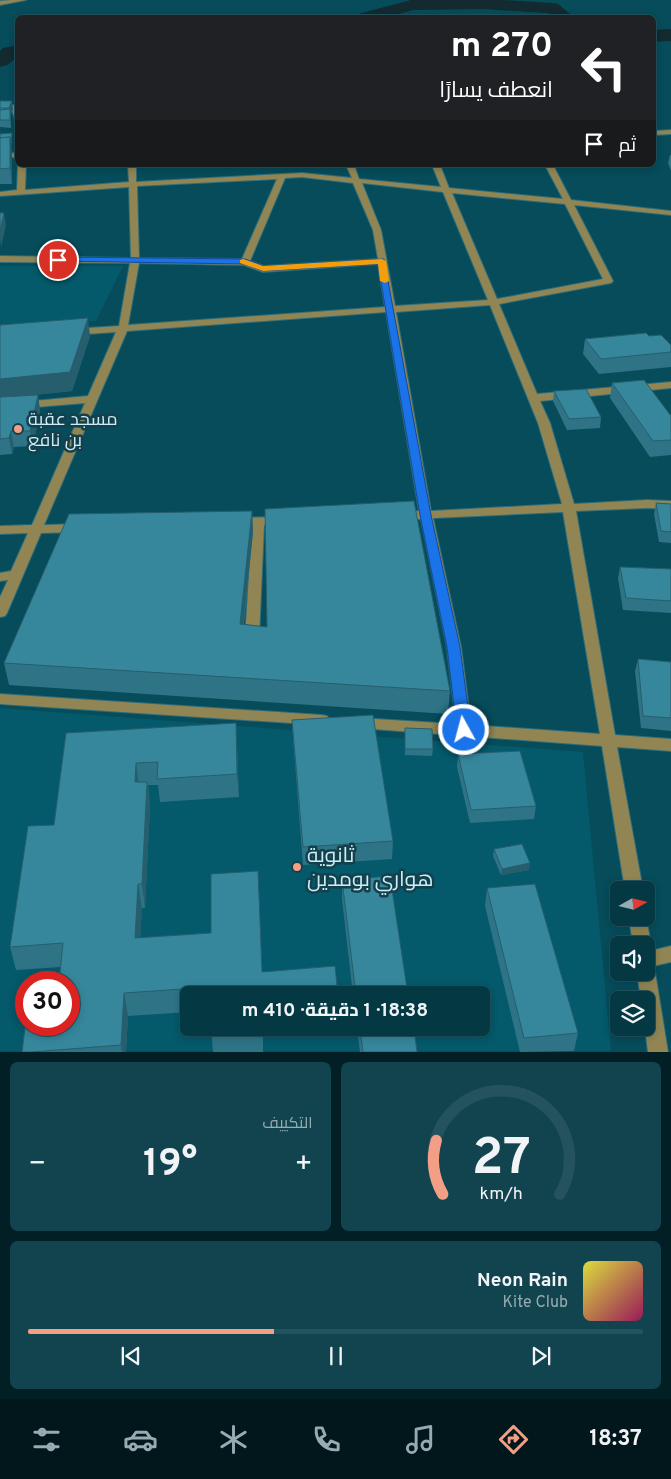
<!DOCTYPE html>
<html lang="ar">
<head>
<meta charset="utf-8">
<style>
  :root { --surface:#043944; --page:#12444f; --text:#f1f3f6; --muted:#97acb2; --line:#25535d; --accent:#f39f85 }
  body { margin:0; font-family:Overpass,Cairo,sans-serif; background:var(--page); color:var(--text); direction:rtl; height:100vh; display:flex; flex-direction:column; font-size:19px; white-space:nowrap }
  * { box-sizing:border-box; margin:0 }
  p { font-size:16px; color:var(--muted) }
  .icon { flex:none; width:28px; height:28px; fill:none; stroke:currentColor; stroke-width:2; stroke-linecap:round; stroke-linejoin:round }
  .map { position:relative; height:1052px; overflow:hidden; direction:ltr }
  .panel { display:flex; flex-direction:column; gap:10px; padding:10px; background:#021f25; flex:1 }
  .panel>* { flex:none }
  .hud { position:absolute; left:15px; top:15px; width:641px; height:152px; border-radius:8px; box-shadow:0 2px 8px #0003,0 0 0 1px var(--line); direction:rtl; background:#202124; color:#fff; overflow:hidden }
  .needle { width:32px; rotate:82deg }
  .controls { position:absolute; left:610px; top:881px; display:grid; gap:10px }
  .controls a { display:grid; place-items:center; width:45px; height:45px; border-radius:8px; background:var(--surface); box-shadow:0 2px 8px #0003,0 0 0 1px var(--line); font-size:25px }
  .speed { position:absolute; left:15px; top:971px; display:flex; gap:10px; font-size:25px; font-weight:700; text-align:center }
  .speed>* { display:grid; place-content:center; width:65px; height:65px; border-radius:50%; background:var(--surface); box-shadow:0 2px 8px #0003,0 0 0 1px var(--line); line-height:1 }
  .speed .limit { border:8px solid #d22; background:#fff; color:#111 }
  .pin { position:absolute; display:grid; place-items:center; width:42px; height:42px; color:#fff; margin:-21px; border:2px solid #fff; border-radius:50%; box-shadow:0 1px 5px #0007 }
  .me { position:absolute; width:55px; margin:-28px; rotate:353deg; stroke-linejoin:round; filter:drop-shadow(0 0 4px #0008) }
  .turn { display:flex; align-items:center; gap:18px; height:105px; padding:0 20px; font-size:22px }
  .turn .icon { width:65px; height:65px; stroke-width:2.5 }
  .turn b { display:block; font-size:35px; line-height:42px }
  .then { display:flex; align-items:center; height:48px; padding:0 20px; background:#0003; gap:10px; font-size:19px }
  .big { font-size:38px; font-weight:700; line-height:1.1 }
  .panel .card { flex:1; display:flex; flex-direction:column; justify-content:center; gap:8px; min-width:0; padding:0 18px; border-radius:8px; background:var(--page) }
  .panel .dial { align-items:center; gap:0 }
  .dial svg { height:130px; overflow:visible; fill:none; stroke:var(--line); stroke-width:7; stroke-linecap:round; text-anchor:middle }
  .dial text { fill:var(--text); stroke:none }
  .song { display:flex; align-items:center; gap:15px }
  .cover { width:60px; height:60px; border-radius:8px; background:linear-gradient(135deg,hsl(60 70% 55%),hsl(330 70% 35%)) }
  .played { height:5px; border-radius:2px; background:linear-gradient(90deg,var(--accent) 40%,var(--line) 40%) }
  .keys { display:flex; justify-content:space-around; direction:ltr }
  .heat { display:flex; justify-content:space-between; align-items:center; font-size:28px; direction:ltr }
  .panel .tiles { flex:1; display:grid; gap:10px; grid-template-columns:1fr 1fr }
  .card:last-child { grid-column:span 2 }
  .trip { position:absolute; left:180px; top:986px; width:310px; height:50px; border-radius:8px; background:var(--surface); box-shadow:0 2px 8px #0003,0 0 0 1px var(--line); font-weight:700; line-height:50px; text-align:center; direction:rtl }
  .tabs { display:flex; height:80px; justify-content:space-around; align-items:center; background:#02171b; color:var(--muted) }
  .tabs .icon { width:35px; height:35px }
  .tabs .active { color:var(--accent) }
  .tabs b { font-size:22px; color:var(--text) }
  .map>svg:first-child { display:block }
  .built { fill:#04596a; fill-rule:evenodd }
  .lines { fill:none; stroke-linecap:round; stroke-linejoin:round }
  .river { fill:#122a30; fill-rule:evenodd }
  .minor-casing { stroke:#2d6c7b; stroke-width:2 }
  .minor { fill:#918653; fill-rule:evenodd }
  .wall { fill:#2e7486 }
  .shaded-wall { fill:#265e6d }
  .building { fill:#36879c; stroke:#265e6d }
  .route { fill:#1a73e8; stroke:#114b97 }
  .slow { fill:#f59e0b }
  .poi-dot { fill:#f39f85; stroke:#15404b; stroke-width:2 }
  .labels { text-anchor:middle; stroke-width:5; stroke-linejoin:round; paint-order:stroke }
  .poi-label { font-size:18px; fill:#c8eef9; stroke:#15404b; text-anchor:start }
  .near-poi-label { font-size:21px; fill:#c8eef9; stroke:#15404b; text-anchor:start }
</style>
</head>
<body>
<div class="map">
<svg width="671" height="1052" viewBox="0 0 671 1052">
  <rect width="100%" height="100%" fill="#064c5b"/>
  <g class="built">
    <polygon points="0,266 123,266 96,321 0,329"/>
    <path d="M0,708L583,752L611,1051H0ZM26,982H69V1025H26ZM189,995H481V1028H189Z"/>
  </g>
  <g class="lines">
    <g class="river">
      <polygon points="411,0 503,0 552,3 558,4 575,18 554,18 548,13 483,9 413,10 386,18 355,18 358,14"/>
      <polygon points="671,29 671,41 654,42 654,30"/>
      <polygon points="18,45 18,57 7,65 0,67 0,51 3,48"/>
    </g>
    <defs>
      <g id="minor">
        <polygon points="11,0 26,0 0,5 0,1"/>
        <polygon points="18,105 18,122 15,120 12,109 0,110 0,106"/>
        <polygon points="671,130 671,134 654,135 654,131"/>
        <polygon points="18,153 18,157 0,158 0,154"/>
        <path d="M18,165H26L25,190L129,182L128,165H136V182L302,173L352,178L346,165H354L359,179L441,187L432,165H440L449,188L563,199L545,165H553L571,200L671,211V215L574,205L613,281L611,283L499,304L537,394L671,382V388L540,401L550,423L574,504L647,500L671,501V509L647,508L576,511L615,735L671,739V751L617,747L643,890H625L602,746L359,728L354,727L351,723L354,719L359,718L456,724L447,647L421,519L401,520L395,516L401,512L419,511L386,312L127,331L44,525L79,524L85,528L79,532L41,533L7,613L5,616L0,617V597L8,580L0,581V573L11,571L28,533L0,534V526L32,525L85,403L0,410V404L88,396L116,332L72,335L67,332L72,329L119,326L130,263L0,262V256L131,258L129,187L0,196V192L17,190ZM302,177L353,183L373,230L378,259L264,266L250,261L285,178ZM277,179L242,259L139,258L137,186ZM362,183L443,192L488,300L395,306L381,230ZM452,193L565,204L603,279L497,299ZM139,263L244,265L263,272L378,264L385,307L128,325ZM490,305L538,423L562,504L431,511L396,312ZM563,512L600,734L471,725L461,647L433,518Z"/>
        <polygon points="281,517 285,518 287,521 285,524 264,525 259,639 257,642 247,642 245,639 252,525 236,526 230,522 236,518"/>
        <polygon points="0,694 322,715 327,716 330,720 327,724 322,725 0,704"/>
        <polygon points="646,916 651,945 646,951 646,945 633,945 629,918"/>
        <polygon points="671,946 671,962 653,966 655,972 668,1052 648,1052 645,1028 646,1028 646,1000 641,1000 637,972 646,972 646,952"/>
      </g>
    </defs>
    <use href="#minor" class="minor-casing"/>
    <use href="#minor" class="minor"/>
  </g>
  <g class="wall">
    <polygon points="0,101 13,109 11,114 11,128 0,127"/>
    <polygon points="0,134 12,137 11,147 12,152 12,184 0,184"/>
    <polygon points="670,155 671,155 671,171 668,163"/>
    <polygon points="0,325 90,336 72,391 31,395 38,395 40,411 33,446 14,447 12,454 0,455"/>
    <polygon points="649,336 671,345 671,367 599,374 583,354 585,339"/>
    <polygon points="612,383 671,416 671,455 650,457 610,398"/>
    <polygon points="554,391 601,417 600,428 567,430 553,401"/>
    <polygon points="656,503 671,504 671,543 659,542 654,514"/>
    <polygon points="252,511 253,532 244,624 267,627 450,691 448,714 9,685 4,663"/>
    <polygon points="620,567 671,569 671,613 623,610 618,578"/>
    <polygon points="638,659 671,662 671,731 641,728 635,671"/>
    <polygon points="292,720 393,841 392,859 303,865 293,738"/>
    <polygon points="405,728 433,749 432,756 405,755"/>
    <polygon points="66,733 237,746 239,797 160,802 158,785 148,785 150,805 145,908 142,908 140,938 211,933 259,894 262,972 338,995 189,995 189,1012 128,1016 126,1052 22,1052 69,1025 61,967 16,970 10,947 54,825"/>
    <polygon points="458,754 536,806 534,819 470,823 457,767"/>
    <polygon points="494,849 529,870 501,875 493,856"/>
    <polygon points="342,880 408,995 353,995 342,899"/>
    <polygon points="487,888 578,1033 574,1051 520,1052 485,906"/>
    <polygon points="211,1028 339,1028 339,1030 263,1036 263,1052 213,1052"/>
    <polygon points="357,1028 414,1028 417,1052 360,1052"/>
  </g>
  <g class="shaded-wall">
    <polygon points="12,101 13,109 11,114 11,128 9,108"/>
    <polygon points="12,133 12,137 11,147 12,152 12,184 10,168 10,137"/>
    <polygon points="4,213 6,225 1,248 0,239 0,230"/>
    <polygon points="88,318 90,336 72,391 0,399 0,379"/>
    <polygon points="38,395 40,411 33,446 30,431"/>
    <polygon points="11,431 14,447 12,454 9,438"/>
    <polygon points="252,511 253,532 241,646 240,624"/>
    <polygon points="236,723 237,746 239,797 237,774"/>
    <polygon points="136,763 139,786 135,782"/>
    <polygon points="147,782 150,805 145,908 142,884"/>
    <polygon points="530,863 529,870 501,875 502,869"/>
    <polygon points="138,884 142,908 139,961 135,938"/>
    <polygon points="124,993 128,1016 126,1052 122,1052 121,1045"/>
  </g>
  <g class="building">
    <polygon points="0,101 12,101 9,108 0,108"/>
    <polygon points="10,109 10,120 0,120 0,110"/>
    <polygon points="12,133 11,142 10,137 0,138 0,134"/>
    <polygon points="10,137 10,168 0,169 0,138"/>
    <polygon points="0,213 4,213 0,230"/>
    <polygon points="88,318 70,372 0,379 0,325"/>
    <polygon points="646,333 649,336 661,335 671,345 671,352 601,359 585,339"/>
    <polygon points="644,380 671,416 671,440 653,441 612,383"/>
    <polygon points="586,389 601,417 569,419 554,391"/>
    <polygon points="38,395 30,431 11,431 9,438 0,439 0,397"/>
    <polygon points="414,501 450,691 4,663 69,514 252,511 240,624 267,627 265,509"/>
    <polygon points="656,503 671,504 671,532 661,531"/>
    <polygon points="620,567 671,569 671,601 626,598"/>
    <polygon points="638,659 671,662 671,718 643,716"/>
    <polygon points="373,715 393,841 303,847 292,720"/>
    <polygon points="236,723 237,774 157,779 158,762 136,763 135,782 147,782 142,884 138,884 135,938 211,933 211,874 258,871 262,972 335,966 338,995 212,995 212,987 124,993 121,1045 31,1052 22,1052 26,1020 26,1025 69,1025 69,982 59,982 63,943 10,947 28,826 54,825 66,733"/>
    <polygon points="405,728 432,729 433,749 405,749"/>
    <polygon points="520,751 536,806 471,810 458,754"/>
    <polygon points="522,844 530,863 502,869 494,849"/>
    <polygon points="390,876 408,995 356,995 342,880"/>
    <polygon points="535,884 578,1033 524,1038 487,888"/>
    <polygon points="211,1028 262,1028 262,1029 211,1034"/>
    <polygon points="360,1028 414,1028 417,1052 363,1052"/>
  </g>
  <polygon class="route" points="58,257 245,259 264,266 384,259 431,515 460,647 471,730 469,733 459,733 457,730 447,647 420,515 378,264 263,271 244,264 55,261 55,258"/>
  <polygon class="slow" points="243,259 263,266 382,259 386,261 389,281 385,283 380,281 378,264 263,271 240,263 240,260"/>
  <g class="poi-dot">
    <circle cx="18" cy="429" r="5"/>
    <circle cx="297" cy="867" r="5"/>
  </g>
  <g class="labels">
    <g class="poi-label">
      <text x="28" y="425">مسجد عقبة<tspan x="28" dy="21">بن نافع</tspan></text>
    </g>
    <g class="near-poi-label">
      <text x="307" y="862">ثانوية<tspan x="307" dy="24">هواري بومدين</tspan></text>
    </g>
  </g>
</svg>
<div class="controls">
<a><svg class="needle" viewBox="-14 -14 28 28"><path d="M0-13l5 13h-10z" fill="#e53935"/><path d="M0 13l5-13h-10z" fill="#97acb2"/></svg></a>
<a><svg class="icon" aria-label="sound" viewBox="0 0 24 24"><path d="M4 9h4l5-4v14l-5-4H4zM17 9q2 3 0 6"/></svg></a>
<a><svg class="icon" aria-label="layers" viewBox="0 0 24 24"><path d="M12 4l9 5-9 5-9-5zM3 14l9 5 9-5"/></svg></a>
</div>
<div class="speed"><div class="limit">30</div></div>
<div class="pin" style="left:58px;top:260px;background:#d93025"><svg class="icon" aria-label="arrive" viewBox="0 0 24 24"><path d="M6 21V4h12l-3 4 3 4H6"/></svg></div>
<svg class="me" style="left:464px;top:730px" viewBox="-20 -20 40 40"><circle r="17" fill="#1a73e8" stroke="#fff" stroke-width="3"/><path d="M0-11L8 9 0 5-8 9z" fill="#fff"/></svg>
<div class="trip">18:38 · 1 دقيقة · 410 m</div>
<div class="hud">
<div class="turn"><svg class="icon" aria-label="left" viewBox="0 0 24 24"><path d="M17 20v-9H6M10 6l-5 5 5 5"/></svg><div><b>270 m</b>انعطف يسارًا</div></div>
<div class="then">ثم<svg class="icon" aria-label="arrive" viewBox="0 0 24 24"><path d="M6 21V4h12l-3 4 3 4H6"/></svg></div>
</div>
</div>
<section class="panel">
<div class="tiles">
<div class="card dial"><svg viewBox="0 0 100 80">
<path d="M14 69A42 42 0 1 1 86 69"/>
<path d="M14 69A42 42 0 0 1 10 36" stroke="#f39f85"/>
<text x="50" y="56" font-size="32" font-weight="700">27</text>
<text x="50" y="72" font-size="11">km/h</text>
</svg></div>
<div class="card"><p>التكييف</p>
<div class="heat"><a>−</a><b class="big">19°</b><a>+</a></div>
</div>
<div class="card">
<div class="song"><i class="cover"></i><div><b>Neon Rain</b><p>Kite Club</p></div></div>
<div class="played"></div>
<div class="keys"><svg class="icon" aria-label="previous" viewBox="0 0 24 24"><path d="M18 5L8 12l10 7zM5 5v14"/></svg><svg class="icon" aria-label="pause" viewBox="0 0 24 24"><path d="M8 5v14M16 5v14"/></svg><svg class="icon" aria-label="next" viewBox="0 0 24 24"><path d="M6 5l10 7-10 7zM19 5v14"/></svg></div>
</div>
</div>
</section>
<nav class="tabs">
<b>18:37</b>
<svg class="icon active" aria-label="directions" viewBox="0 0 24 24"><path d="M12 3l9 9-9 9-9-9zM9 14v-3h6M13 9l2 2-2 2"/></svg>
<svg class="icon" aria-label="music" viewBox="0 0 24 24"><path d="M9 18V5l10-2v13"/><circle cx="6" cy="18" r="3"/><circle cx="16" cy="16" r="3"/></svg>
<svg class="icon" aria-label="phone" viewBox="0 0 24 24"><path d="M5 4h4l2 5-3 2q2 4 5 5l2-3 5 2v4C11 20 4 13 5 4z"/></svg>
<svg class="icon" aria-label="climate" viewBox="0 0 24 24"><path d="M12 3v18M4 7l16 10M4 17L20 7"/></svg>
<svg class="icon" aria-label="car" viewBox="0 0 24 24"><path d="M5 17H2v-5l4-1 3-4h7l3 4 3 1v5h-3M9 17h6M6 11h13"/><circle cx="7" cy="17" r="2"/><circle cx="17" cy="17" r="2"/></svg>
<svg class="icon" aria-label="filters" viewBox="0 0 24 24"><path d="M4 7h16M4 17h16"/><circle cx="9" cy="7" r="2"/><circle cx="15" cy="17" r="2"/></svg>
</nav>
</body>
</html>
